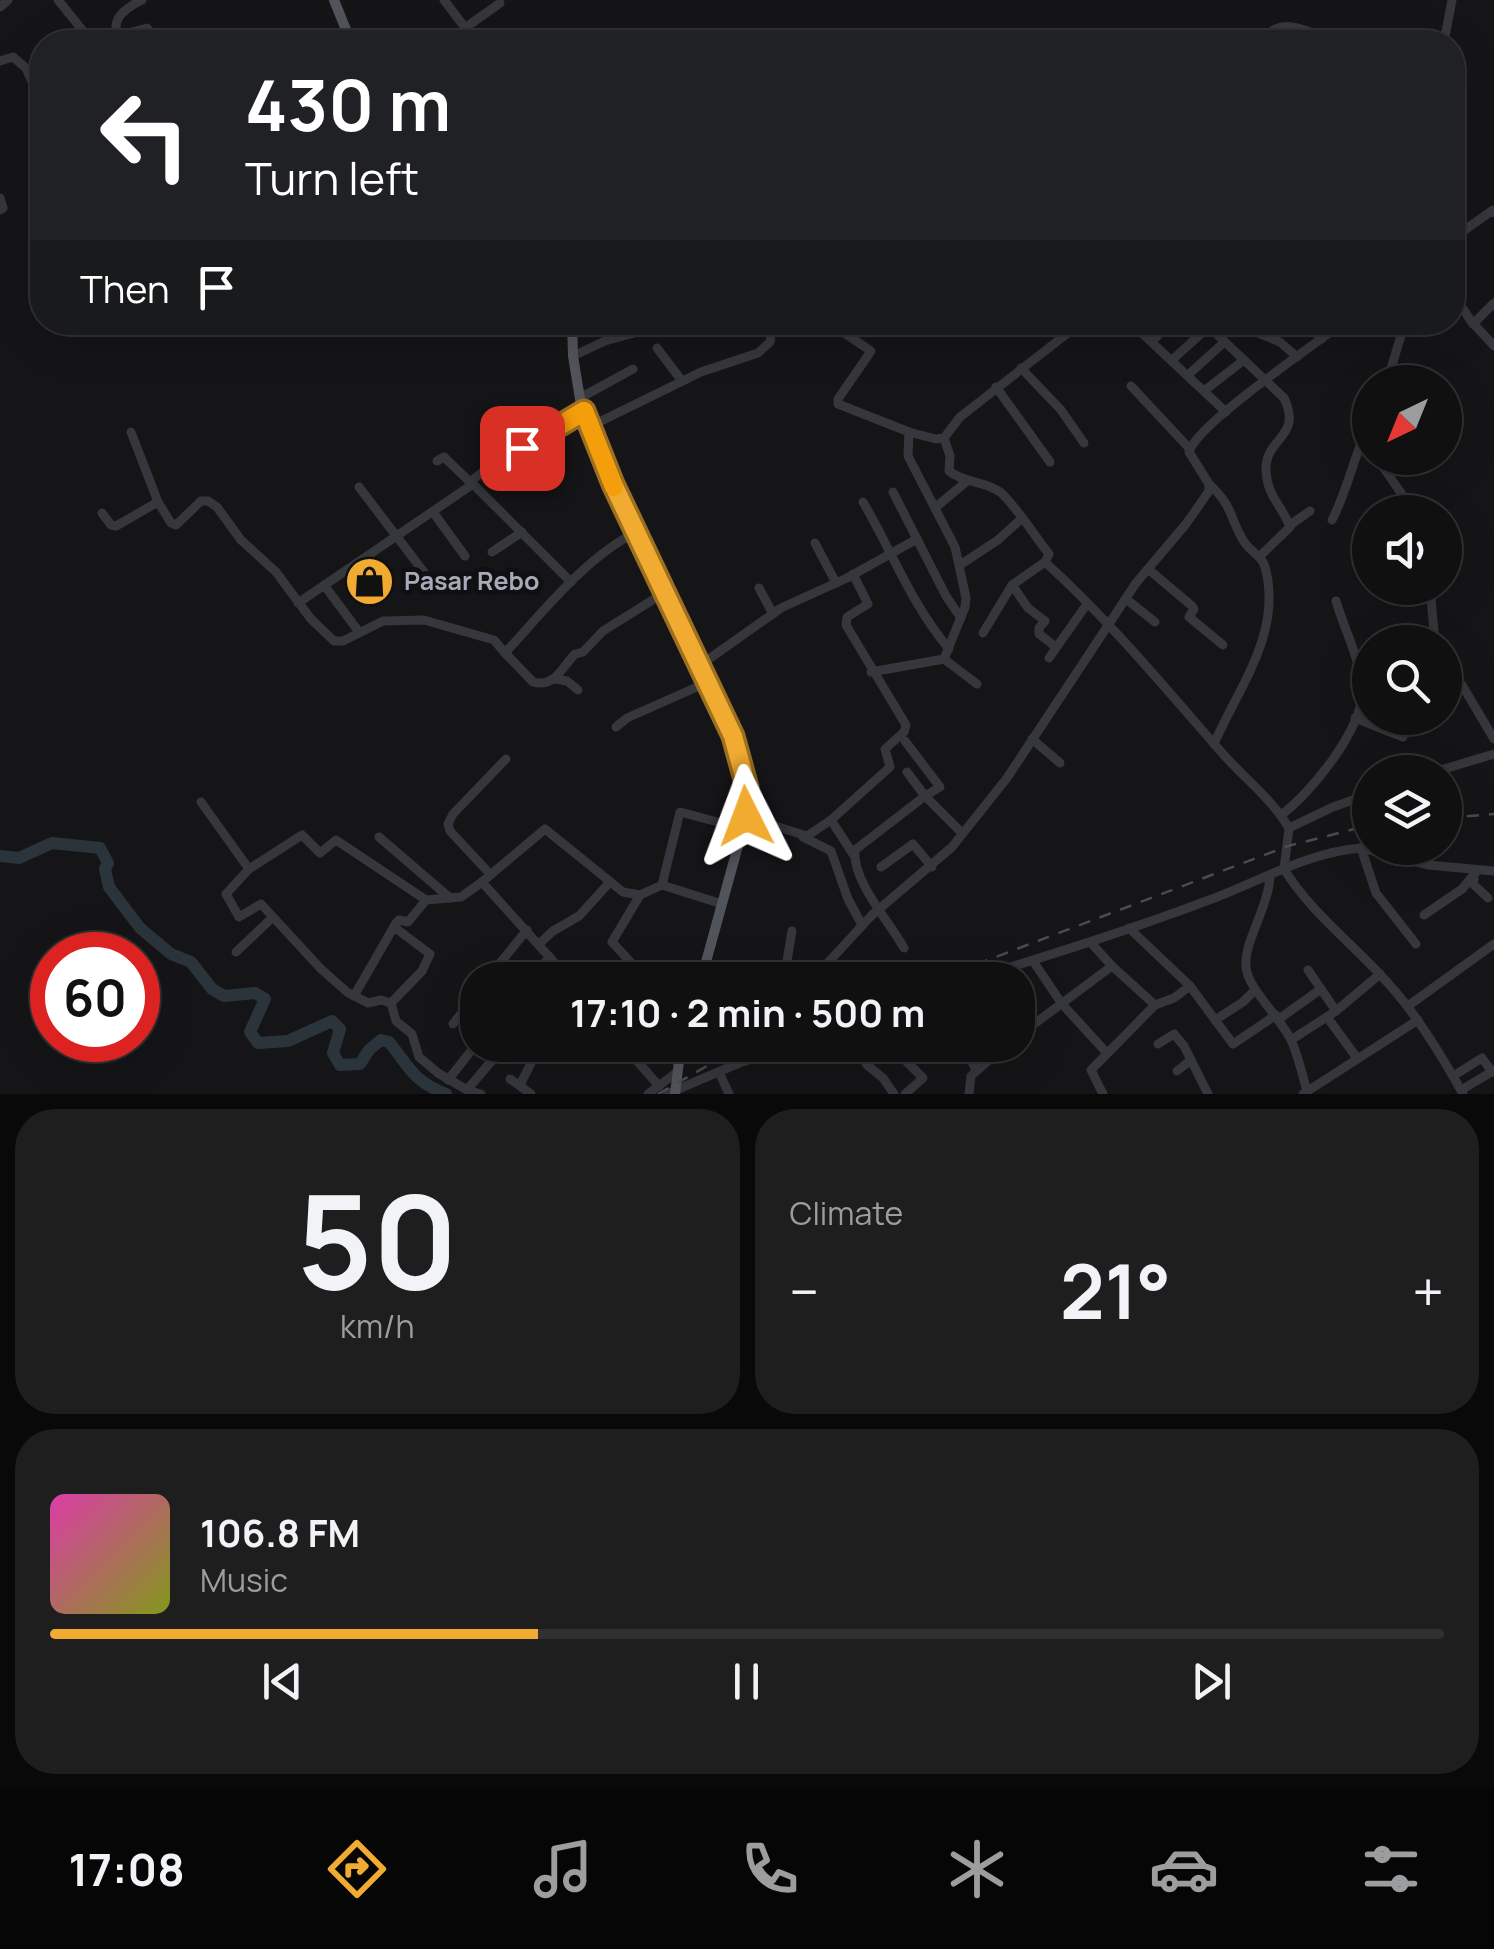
<!DOCTYPE html>
<html lang="en">
<head>
<meta charset="utf-8">
<style>
  :root { --surface:#101011; --page:#1e1e1f; --text:#f1f3f6; --muted:#9c9d9f; --line:#303031; --accent:#f2ab31 }
  body { margin:0; font-family:Manrope,sans-serif; background:var(--page); color:var(--text); height:100vh; display:flex; flex-direction:column; font-size:38px; white-space:nowrap }
  * { box-sizing:border-box; margin:0 }
  p { font-size:32px; color:var(--muted) }
  .icon { flex:none; width:55px; height:55px; fill:none; stroke:currentColor; stroke-width:2; stroke-linecap:round; stroke-linejoin:round }
  .map { position:relative; height:1094px; overflow:hidden }
  .sheet { display:flex; flex-direction:column; gap:15px; padding:15px; background:#090909; flex:1 }
  .sheet>* { flex:none }
  .hud { position:absolute; left:30px; top:30px; width:1435px; height:305px; border-radius:40px; box-shadow:0 10px 40px #0002,0 0 0 2px var(--line); background:#202124; color:#fff; overflow:hidden }
  .needle { width:65px; rotate:223deg }
  .controls { position:absolute; left:1352px; top:365px; display:grid; gap:20px }
  .controls a { display:grid; place-items:center; width:110px; height:110px; border-radius:50%; background:var(--surface); box-shadow:0 10px 40px #0002,0 0 0 2px var(--line); font-size:50px }
  .speed { position:absolute; left:30px; top:932px; display:flex; gap:20px; font-size:50px; font-weight:700; text-align:center }
  .speed>* { display:grid; place-content:center; width:130px; height:130px; border-radius:50%; background:var(--surface); box-shadow:0 10px 40px #0002,0 0 0 2px var(--line); line-height:1 }
  .speed .limit { border:15px solid #d22; background:#fff; color:#111 }
  .pin { position:absolute; display:grid; place-items:center; width:85px; height:85px; color:#fff; margin:-42px; border-radius:20px; box-shadow:0 5px 15px #0006 }
  .me { position:absolute; width:110px; margin:-55px; rotate:357deg; stroke-linejoin:round; filter:drop-shadow(0 0 8px #0008) }
  .turn { display:flex; align-items:center; gap:35px; height:210px; padding:0 50px; font-size:45px }
  .turn .icon { width:130px; height:130px; stroke-width:2.5 }
  .turn b { display:block; font-size:70px; line-height:85px }
  .then { display:flex; align-items:center; height:95px; padding:0 50px; background:#0003; gap:20px; font-size:38px }
  .big { font-size:75px; font-weight:700; line-height:1.1 }
  .sheet .tile { flex:1; display:flex; flex-direction:column; justify-content:center; gap:15px; min-width:0; padding:0 35px; border-radius:40px; background:var(--page) }
  .sheet .dial { align-items:center; gap:0 }
  .dial b { font-size:130px; line-height:1 }
  .song { display:flex; align-items:center; gap:30px }
  .cover { width:120px; height:120px; border-radius:15px; background:linear-gradient(135deg,hsl(320 70% 55%),hsl(70 70% 35%)) }
  .played { height:10px; border-radius:5px; background:linear-gradient(90deg,var(--accent) 35%,var(--line) 35%) }
  .keys { display:flex; justify-content:space-around; direction:ltr }
  .heat { display:flex; justify-content:space-between; align-items:center; font-size:55px; direction:ltr }
  .sheet .tiles { flex:1; display:grid; gap:15px; grid-template-columns:1fr 1fr }
  .tile:last-child { grid-column:span 2 }
  .trip { position:absolute; left:460px; top:962px; width:575px; height:100px; border-radius:40px; background:var(--surface); box-shadow:0 10px 40px #0002,0 0 0 2px var(--line); font-weight:700; line-height:100px; text-align:center }
  .tabs { display:flex; height:160px; justify-content:space-around; align-items:center; background:#060607; color:var(--muted) }
  .tabs .icon { width:70px; height:70px }
  .tabs .current { color:var(--accent) }
  .tabs b { font-size:45px; color:var(--text) }
  .map>svg:first-child { display:block }
  .lines { fill:none; stroke-linecap:round; stroke-linejoin:round }
  .river { stroke:#2b343a; stroke-width:12 }
  .minor { stroke:#36373c; stroke-width:9 }
  .major { stroke:#52545b; stroke-width:10 }
  .rail { stroke:#494b51; stroke-width:2.5; stroke-dasharray:12 10; stroke-linecap:butt }
  .route-casing { stroke:#9d6f20; stroke-width:25 }
  .route { stroke:#f2ab31; stroke-width:18 }
  .slow { stroke:#f59e0b; stroke-width:18 }
  .labels { text-anchor:middle; stroke-width:10; stroke-linejoin:round; paint-order:stroke }
  .poi-label { font-size:25px; font-weight:bold; fill:#a6acb7; stroke:#101012; text-anchor:start }
</style>
</head>
<body>
<div class="map">
<svg width="1494" height="1094" viewBox="0 0 1494 1094">
  <rect width="100%" height="100%" fill="#151517"/>
  <g class="lines">
    <path class="river" d="M0,856L19,858L52,843L100,848L108,863L105,869L109,887L140,928L171,954L191,962L212,989L224,996L255,993L265,999L250,1032L258,1043L288,1041L332,1021L340,1029L333,1053L340,1065L360,1064L369,1050L381,1040L389,1042C410,1068 413,1081 446,1094"/>
    <g class="minor">
      <polyline points="58,0 92,42"/>
      <path d="M142,0C130,6 114,15 116,30L124,34L147,28L159,42"/>
      <polyline points="444,0 476,42"/>
      <polyline points="0,7 8,0"/>
      <polyline points="465,28 500,3"/>
      <polyline points="171,42 200,37 251,42"/>
      <polyline points="379,42 388,33"/>
      <path d="M1262,42C1279,13 1310,32 1333,42"/>
      <polyline points="1444,42 1452,0"/>
      <polyline points="0,61 13,57 26,68 42,104"/>
      <polyline points="0,198 3,208 0,210"/>
      <polyline points="1452,239 1493,210 1494,213"/>
      <polyline points="1452,292 1471,321 1494,346"/>
      <polyline points="828,322 871,351 838,399 838,404 909,432"/>
      <polyline points="1130,322 1226,412"/>
      <path d="M1204,322L1284,398C1303,438 1265,437 1266,470C1267,497 1282,505 1290,527L1259,557"/>
      <polyline points="1232,322 1280,342 1297,357"/>
      <polyline points="1304,322 1322,339"/>
      <polyline points="1473,324 1494,303"/>
      <polyline points="1152,341 1172,322"/>
      <polyline points="657,348 682,381"/>
      <polyline points="573,356 605,341 674,322"/>
      <polyline points="1172,360 1204,331"/>
      <polyline points="1021,368 1061,410 1084,443"/>
      <polyline points="1188,375 1220,346"/>
      <polyline points="1387,382 1405,322"/>
      <polyline points="1131,386 1189,448"/>
      <polyline points="996,387 1050,462"/>
      <polyline points="1204,391 1240,363"/>
      <polyline points="580,398 633,369"/>
      <polyline points="591,426 701,372 758,353 770,342 773,322"/>
      <polyline points="131,432 158,502"/>
      <path d="M944,438L950,456L949,471C964,483 985,481 1000,492C1014,503 1036,538 1049,554L1045,562C1110,621 1165,688 1223,754C1245,779 1272,799 1289,828"/>
      <polyline points="944,438 960,417 1082,322"/>
      <polyline points="1377,458 1414,512"/>
      <polyline points="437,461 444,457 470,482"/>
      <polyline points="473,484 571,582"/>
      <path d="M1209,484C1235,508 1229,519 1245,543C1251,552 1262,556 1265,567C1283,633 1238,688 1214,744"/>
      <polyline points="359,487 436,588"/>
      <polyline points="893,492 946,596 961,618"/>
      <path d="M863,502C893,553 910,602 949,649"/>
      <polyline points="935,508 967,481"/>
      <polyline points="433,512 465,556"/>
      <path d="M102,513L111,525L116,526L158,502L171,523L176,525L201,501H208L217,507L241,540L276,572L311,619L334,641H343L383,621L424,620L494,640L505,653C542,613 587,556 635,533"/>
      <path d="M1332,520C1348,490 1354,454 1370,423"/>
      <polyline points="1290,525 1310,511"/>
      <polyline points="815,543 836,583"/>
      <polyline points="492,552 522,532"/>
      <polyline points="1045,562 1012,585 1028,608 1045,621 1039,628 1039,634 1056,647"/>
      <polyline points="960,565 998,540 1021,519"/>
      <polyline points="1148,569 1192,606 1194,609 1189,617 1223,645"/>
      <polyline points="324,585 359,632"/>
      <polyline points="759,588 773,614"/>
      <polyline points="1430,588 1435,642"/>
      <polyline points="1126,599 1155,622"/>
      <polyline points="298,603 473,484 470,482 485,470 584,411"/>
      <polyline points="983,633 1012,585"/>
      <path d="M505,653L533,682C555,688 562,667 575,654L583,652L603,631L667,591"/>
      <polyline points="1049,658 1087,604"/>
      <polyline points="944,659 977,684"/>
      <polyline points="699,666 781,608 847,578 917,539"/>
      <polyline points="1445,671 1462,685 1494,739"/>
      <polyline points="871,672 944,659 965,607 966,598 955,547 908,456 909,432 936,439 944,438"/>
      <polyline points="555,679 567,681 578,690"/>
      <polyline points="1355,718 1403,737"/>
      <polyline points="616,727 627,718 706,683"/>
      <polyline points="1032,739 1060,763"/>
      <polyline points="905,741 940,787 925,796 907,772"/>
      <polyline points="1434,772 1494,754"/>
      <path d="M1370,794L1333,807L1289,828L1284,869C1312,915 1360,949 1394,990C1421,1021 1443,1058 1463,1094"/>
      <polyline points="201,802 249,869 226,894 239,917 261,904 321,969 347,992 368,1003 381,1000 391,1003 396,1021 412,1034 419,1057 438,1073 467,1090 505,1045"/>
      <path d="M1281,815C1311,793 1362,730 1362,692C1362,662 1344,629 1336,601"/>
      <polyline points="746,817 807,836 831,820 890,767 885,749 904,732 906,725 846,625 847,617 868,604 853,574"/>
      <polyline points="831,820 853,854"/>
      <polyline points="379,837 450,898"/>
      <polyline points="803,837 831,851 848,899 862,925"/>
      <polyline points="1361,848 1376,893 1416,944"/>
      <polyline points="881,867 913,844 932,867"/>
      <polyline points="249,869 302,835 320,853 336,840 426,900 461,897 482,882 570,980"/>
      <polyline points="490,874 450,831 448,824 453,814 506,759"/>
      <path d="M1270,875C1269,907 1244,941 1246,966C1246,986 1278,1015 1290,1038C1298,1054 1302,1074 1307,1091"/>
      <polyline points="1474,879 1473,884 1488,898"/>
      <polyline points="482,882 545,829 623,892 640,895 662,885 722,904"/>
      <polyline points="662,885 680,812 744,829"/>
      <polyline points="640,895 612,942 647,980"/>
      <polyline points="1424,915 1462,889 1477,871"/>
      <polyline points="1129,928 1190,986 1233,1044 1276,1015"/>
      <polyline points="792,931 787,961 794,980"/>
      <polyline points="539,944 553,931 579,916 609,883"/>
      <polyline points="1092,944 1112,966 1155,1005"/>
      <path d="M904,948C889,921 852,881 855,850L925,796L962,833"/>
      <polyline points="236,952 273,917"/>
      <polyline points="1033,961 1062,1004 1106,1052"/>
      <polyline points="1308,970 1336,1011"/>
      <polyline points="486,980 527,930"/>
      <polyline points="528,980 550,957"/>
      <path d="M812,980L871,916L952,847L1007,778L1136,583L1186,524L1209,491V484L1189,452C1197,424 1314,345 1344,322"/>
      <path d="M969,980C1050,955 1130,930 1209,900C1258,882 1308,852 1361,848L1428,865L1494,871"/>
      <polyline points="354,996 396,923 399,920 408,922 426,900"/>
      <polyline points="391,1003 422,971 430,954 394,927"/>
      <polyline points="1408,1006 1494,944"/>
      <polyline points="1327,1017 1357,1058"/>
      <polyline points="1279,1019 1321,989"/>
      <polyline points="1215,1020 1243,1002 1255,990"/>
      <polyline points="453,1024 478,992"/>
      <polyline points="1018,1036 1112,966"/>
      <polyline points="1291,1040 1336,1011 1380,974"/>
      <polyline points="1158,1044 1174,1034 1184,1046 1208,1094"/>
      <polyline points="515,1045 532,1061 520,1085"/>
      <polyline points="623,1045 659,1086"/>
      <polyline points="855,1045 867,1065 883,1078 894,1094"/>
      <polyline points="897,1045 899,1054 923,1078 905,1094"/>
      <polyline points="964,1045 976,1070"/>
      <polyline points="1177,1071 1191,1060"/>
      <polyline points="719,1072 729,1094"/>
      <polyline points="1458,1073 1482,1058 1492,1072"/>
      <polyline points="510,1079 531,1094"/>
      <polyline points="448,1080 478,1042"/>
      <polyline points="467,1090 481,1094"/>
      <polyline points="1461,1090 1493,1071"/>
      <polyline points="648,1094 677,1072"/>
      <polyline points="667,1094 739,1063 794,1045"/>
      <polyline points="969,1094 971,1076 1006,1045"/>
      <polyline points="1103,1094 1091,1070 1155,1005 1174,998 1190,986"/>
      <polyline points="1303,1094 1418,1020"/>
    </g>
    <g class="major">
      <polyline points="334,0 351,42"/>
      <polyline points="572,322 573,356 581,405 613,485 733,736 747,787 746,817 701,980"/>
      <polyline points="675,1094 681,1045"/>
    </g>
    <g class="rail">
      <polyline points="1445,818 1494,814"/>
      <polyline points="935,980 1288,846 1370,825"/>
      <polyline points="658,1094 714,1062 760,1045"/>
    </g>
  </g>
  <g class="lines">
    <defs>
      <polyline id="route" points="522,448 584,411 613,484 733,736 747,787 746,816"/>
    </defs>
    <use href="#route" class="route-casing"/>
    <use href="#route" class="route"/>
    <polyline class="slow" points="566,422 584,411 614,487"/>
  </g>
  <defs>
    <symbol id="shop-disc" viewBox="-11 -11 22 22"><circle r="9.5" fill="#f2ab31" stroke="#101012"/><path d="M-5-2.5h2.3a2.7 3.5 0 0 1 5.4 0H5L5.5 6h-11ZM-1.5-2.5h3a1.5 2.3 0 0 0-3 0Z" fill="#111"/></symbol>
  </defs>
  <g fill-rule="evenodd">
    <use href="#shop-disc" x="342" y="554" width="55" height="55"/>
  </g>
  <g class="labels">
    <g class="poi-label">
      <text x="404" y="590">Pasar Rebo</text>
    </g>
  </g>
</svg>
<div class="controls">
<a><svg class="needle" viewBox="-14 -14 28 28"><path d="M0-13l5 13h-10z" fill="#e53935"/><path d="M0 13l5-13h-10z" fill="#9c9d9f"/></svg></a>
<a><svg class="icon" aria-label="sound" viewBox="0 0 24 24"><path d="M4 9h4l5-4v14l-5-4H4zM17 9q2 3 0 6"/></svg></a>
<a><svg class="icon" aria-label="search" viewBox="0 0 24 24"><circle cx="10" cy="10" r="6"/><path d="M15 15l6 6"/></svg></a>
<a><svg class="icon" aria-label="layers" viewBox="0 0 24 24"><path d="M12 4l9 5-9 5-9-5zM3 14l9 5 9-5"/></svg></a>
</div>
<div class="speed"><div class="limit">60</div></div>
<div class="pin" style="left:522px;top:448px;background:#d93025"><svg class="icon" aria-label="arrive" viewBox="0 0 24 24"><path d="M6 21V4h12l-3 4 3 4H6"/></svg></div>
<svg class="me" style="left:746px;top:816px" viewBox="-20 -20 40 40"><path d="M0-17L14 15 0 8-14 15z" fill="#f2ab31" stroke="#fff" stroke-width="4"/></svg>
<div class="trip">17:10 · 2 min · 500 m</div>
<div class="hud">
<div class="turn"><svg class="icon" aria-label="left" viewBox="0 0 24 24"><path d="M17 20v-9H6M10 6l-5 5 5 5"/></svg><div><b>430 m</b>Turn left</div></div>
<div class="then">Then<svg class="icon" aria-label="arrive" viewBox="0 0 24 24"><path d="M6 21V4h12l-3 4 3 4H6"/></svg></div>
</div>
</div>
<section class="sheet">
<div class="tiles">
<div class="tile dial"><b>50</b><p>km/h</p></div>
<div class="tile"><p>Climate</p>
<div class="heat"><a>−</a><b class="big">21°</b><a>+</a></div>
</div>
<div class="tile">
<div class="song"><i class="cover"></i><div><b>106.8 FM</b><p>Music</p></div></div>
<div class="played"></div>
<div class="keys"><svg class="icon" aria-label="previous" viewBox="0 0 24 24"><path d="M18 5L8 12l10 7zM5 5v14"/></svg><svg class="icon" aria-label="pause" viewBox="0 0 24 24"><path d="M8 5v14M16 5v14"/></svg><svg class="icon" aria-label="next" viewBox="0 0 24 24"><path d="M6 5l10 7-10 7zM19 5v14"/></svg></div>
</div>
</div>
</section>
<nav class="tabs">
<b>17:08</b>
<svg class="icon current" aria-label="directions" viewBox="0 0 24 24"><path d="M12 3l9 9-9 9-9-9zM9 14v-3h6M13 9l2 2-2 2"/></svg>
<svg class="icon" aria-label="music" viewBox="0 0 24 24"><path d="M9 18V5l10-2v13"/><circle cx="6" cy="18" r="3"/><circle cx="16" cy="16" r="3"/></svg>
<svg class="icon" aria-label="phone" viewBox="0 0 24 24"><path d="M5 4h4l2 5-3 2q2 4 5 5l2-3 5 2v4C11 20 4 13 5 4z"/></svg>
<svg class="icon" aria-label="climate" viewBox="0 0 24 24"><path d="M12 3v18M4 7l16 10M4 17L20 7"/></svg>
<svg class="icon" aria-label="car" viewBox="0 0 24 24"><path d="M5 17H2v-5l4-1 3-4h7l3 4 3 1v5h-3M9 17h6M6 11h13"/><circle cx="7" cy="17" r="2"/><circle cx="17" cy="17" r="2"/></svg>
<svg class="icon" aria-label="filters" viewBox="0 0 24 24"><path d="M4 7h16M4 17h16"/><circle cx="9" cy="7" r="2"/><circle cx="15" cy="17" r="2"/></svg>
</nav>
</body>
</html>
